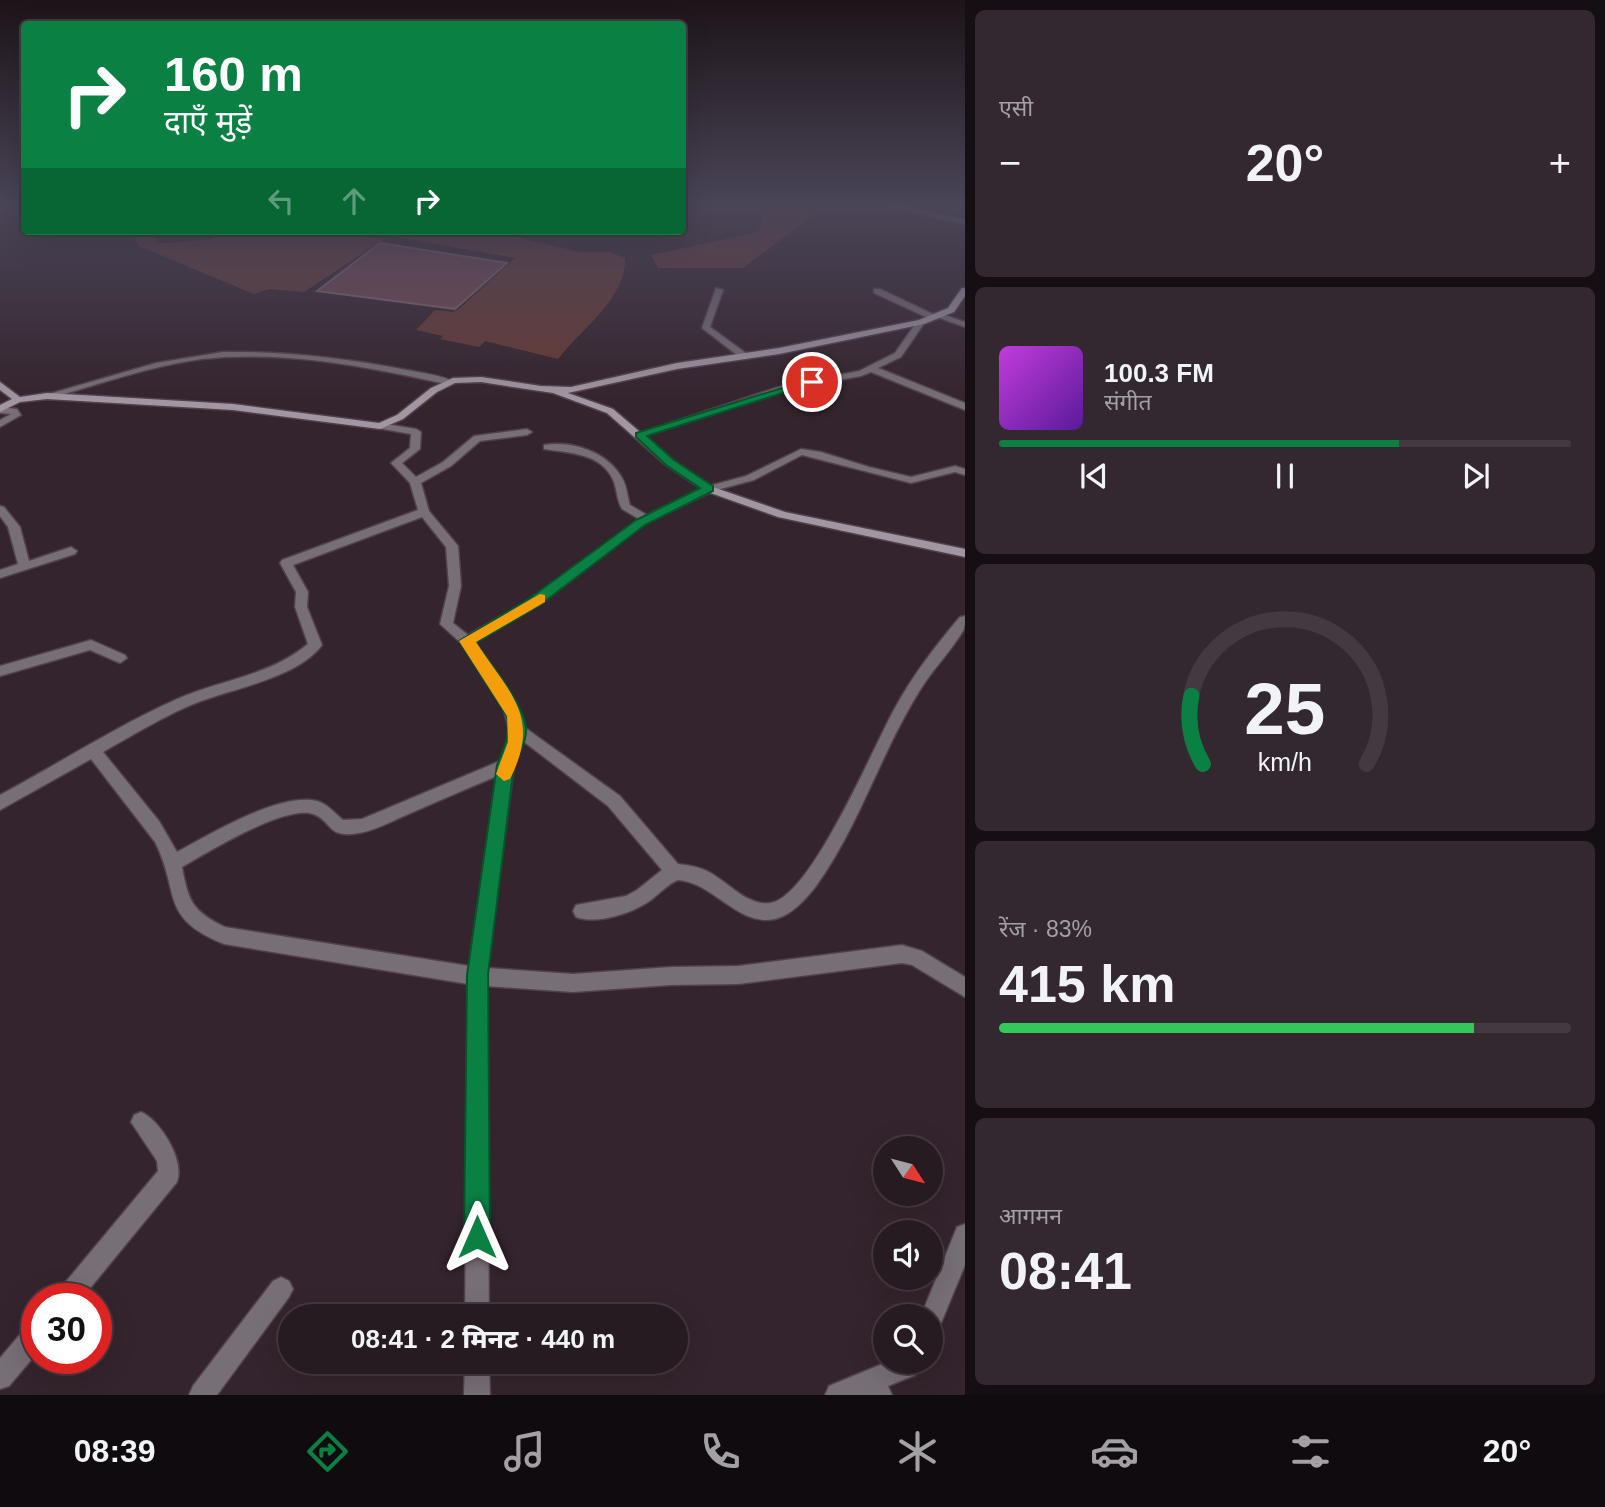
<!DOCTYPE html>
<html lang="hi">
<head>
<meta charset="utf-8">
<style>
  :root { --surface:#271b22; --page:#33282f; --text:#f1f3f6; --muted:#a4a1a5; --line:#433940; --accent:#0b8043 }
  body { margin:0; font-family:Arial,"Noto Sans Devanagari",sans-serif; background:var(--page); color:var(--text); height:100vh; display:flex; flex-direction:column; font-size:26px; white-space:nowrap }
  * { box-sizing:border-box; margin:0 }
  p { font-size:23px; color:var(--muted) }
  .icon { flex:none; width:38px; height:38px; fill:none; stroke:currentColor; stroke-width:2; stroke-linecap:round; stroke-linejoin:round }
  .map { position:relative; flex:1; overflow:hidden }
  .panel { display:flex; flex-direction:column; gap:10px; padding:10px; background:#150f13; width:640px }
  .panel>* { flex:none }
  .hud { position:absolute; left:21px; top:21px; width:665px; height:214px; border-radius:7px; box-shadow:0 7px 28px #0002,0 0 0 2px var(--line); background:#0b8043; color:#fff; overflow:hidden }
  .needle { width:46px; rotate:126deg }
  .controls { position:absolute; left:873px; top:1136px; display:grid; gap:14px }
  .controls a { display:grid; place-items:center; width:70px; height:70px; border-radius:50%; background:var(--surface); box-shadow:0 7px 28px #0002,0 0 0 2px var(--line); font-size:35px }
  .speed { position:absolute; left:21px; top:1283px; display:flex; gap:14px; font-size:35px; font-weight:700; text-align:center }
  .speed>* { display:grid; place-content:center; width:91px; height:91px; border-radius:50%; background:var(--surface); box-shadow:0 7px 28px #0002,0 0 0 2px var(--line); line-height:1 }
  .speed .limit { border:10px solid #d22; background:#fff; color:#111 }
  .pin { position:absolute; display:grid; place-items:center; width:60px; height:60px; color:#fff; margin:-30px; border:4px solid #fff; border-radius:50%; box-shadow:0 2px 7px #0007 }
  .me { position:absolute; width:77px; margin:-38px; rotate:0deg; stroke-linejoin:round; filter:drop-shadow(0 0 5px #0008) }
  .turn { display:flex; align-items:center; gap:24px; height:147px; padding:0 28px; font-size:32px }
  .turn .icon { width:91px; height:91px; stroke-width:2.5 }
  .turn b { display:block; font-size:49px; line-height:60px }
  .lanes { display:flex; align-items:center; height:66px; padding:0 28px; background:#0003; justify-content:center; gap:35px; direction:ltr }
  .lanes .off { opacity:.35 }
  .big { font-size:52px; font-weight:800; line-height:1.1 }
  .panel .widget { flex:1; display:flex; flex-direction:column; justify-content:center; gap:10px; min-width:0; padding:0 24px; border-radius:10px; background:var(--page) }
  .panel .dial { align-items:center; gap:0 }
  .dial svg { height:182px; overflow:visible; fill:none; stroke:var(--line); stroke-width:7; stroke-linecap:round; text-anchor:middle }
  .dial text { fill:var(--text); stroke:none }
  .song { display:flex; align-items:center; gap:21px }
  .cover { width:84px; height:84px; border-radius:10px; background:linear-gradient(135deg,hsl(290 70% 55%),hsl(270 70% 35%)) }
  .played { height:7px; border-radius:4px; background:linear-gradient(90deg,var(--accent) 70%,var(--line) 70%) }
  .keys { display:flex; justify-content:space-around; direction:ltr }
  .heat { display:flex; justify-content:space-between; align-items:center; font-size:38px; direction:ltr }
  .charge { height:10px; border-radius:5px; background:linear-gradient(90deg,#34c759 83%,var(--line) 0) }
  .trip { position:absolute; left:278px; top:1304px; width:410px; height:70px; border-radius:35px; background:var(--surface); box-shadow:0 7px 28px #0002,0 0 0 2px var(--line); font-weight:800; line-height:70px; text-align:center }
  .dock { display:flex; height:112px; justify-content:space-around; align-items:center; background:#100b0e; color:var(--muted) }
  .dock .icon { width:49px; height:49px }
  .dock .active { color:var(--accent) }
  .dock b { font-size:32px; color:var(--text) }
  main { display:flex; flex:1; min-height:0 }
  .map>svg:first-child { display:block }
  .green { fill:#673b35 }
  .building { fill:#794a54; stroke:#836d70; stroke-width:2 }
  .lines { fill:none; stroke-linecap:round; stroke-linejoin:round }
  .street-casing { stroke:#51414a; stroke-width:3 }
  .secondary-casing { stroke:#51414a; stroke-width:3 }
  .street { fill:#766f76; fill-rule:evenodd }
  .secondary { fill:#a197a2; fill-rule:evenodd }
  .route { fill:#0b8043; stroke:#07532c; stroke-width:2 }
  .slow { fill:#f59e0b }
</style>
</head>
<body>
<main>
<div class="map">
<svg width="965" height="1395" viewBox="0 0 965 1395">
  <rect width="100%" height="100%" fill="#34242d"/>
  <g class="green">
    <polygon points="747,206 835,206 817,212 743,268 658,268 651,255 758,232 765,215"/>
    <path d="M139,231H156V244L212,239L225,231H490L580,252H610L625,258C627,298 581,329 558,359L485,341L479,347L440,339L443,336L416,330L435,310L453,312L459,309L515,258L372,233L367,237L384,239L304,292L269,289L254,294L139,246L132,234Z"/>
  </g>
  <polygon class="building" points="380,243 507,263 455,309 317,291"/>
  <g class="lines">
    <defs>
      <g id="street">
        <polygon points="886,206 900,206 965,220 965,224"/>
        <polygon points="716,288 723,290 710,327 747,354 747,358 741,358 702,328"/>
        <polygon points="874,289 880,289 935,315 939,313 965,322 965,327 937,317 930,319 874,293"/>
        <polygon points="918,320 925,322 901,357 878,368 965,403 965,410 871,372 861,376 790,389 642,437 634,435 785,385 859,371 895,353"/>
        <path d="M223,352C285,351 346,358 407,370C422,373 442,375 454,382L450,385C369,367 285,350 202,359C149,366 98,385 47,399L42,396L156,363Z"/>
        <polygon points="0,407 17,409 21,415 0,427 0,420 11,414 0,413"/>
        <path d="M380,423L416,429L421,432L420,449L402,463L416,477L443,462L474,436L527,429L532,432L527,435L480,441L451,466L421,483L429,511L458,546L461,586L453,623L468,635L531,599L639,519L622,509C617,500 617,491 614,482C603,453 569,453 544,449V445C572,440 608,452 622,478C627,486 627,496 630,505L647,515L705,487L746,476L801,449L821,452L869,467L911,477L955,466L965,469V475L955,472L911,483L802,455L754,480L713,491L645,524L539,605L475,642L509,692L524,727L620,796L678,864C689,865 699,867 709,872C728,882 747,906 770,903C811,898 874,745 895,708C913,675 936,645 960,617L965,616C965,621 965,627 963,631C951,651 934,668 922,687C881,751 860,825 816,886C806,899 792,915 775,919C738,927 713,882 678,880C668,884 660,893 651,900C633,913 597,925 576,917L573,911L576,905L626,896L637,890L662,870L608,806L523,741L514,765L487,968L573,974L671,967L738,966L902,945L922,951L965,977V997L912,965L902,963L738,984L671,985L573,992L486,986L489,1316H465L468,984L224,944C158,917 181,893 155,842L91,759L0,810V795C58,764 115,727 175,700C219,680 270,676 308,644L295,607L296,592L280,563L282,560L418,510L410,483L391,463L410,448L411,434L377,428V424ZM422,517L446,547L449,586L440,624L462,644L503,707L510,733L500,761L362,819L343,820C334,813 328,804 317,801C280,792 210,834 177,852L159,821L103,752C129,737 156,721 184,708C224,689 295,681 322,645L307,607L308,592L293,565ZM497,776L469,966L225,927C193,912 188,901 182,867C208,852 284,805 313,814C333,821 326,839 359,833C374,831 390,822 404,816C435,802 466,789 497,776Z"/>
        <polygon points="0,506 4,507 20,527 29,561 71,547 77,551 75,554 0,578 0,570 18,564 8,527 0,516"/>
        <polygon points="91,640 125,655 127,658 120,663 90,650 0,676 0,666"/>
        <path d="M141,1112C160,1120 185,1160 177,1182L82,1298H55L59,1290L158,1171L157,1161L131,1122L134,1115Z"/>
        <polygon points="965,1224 965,1265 939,1328 931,1332 931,1316 921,1316 957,1227"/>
        <polygon points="281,1277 289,1281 293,1289 289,1297 217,1395 189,1395 193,1386 273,1281"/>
        <polygon points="37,1322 37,1353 9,1386 0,1389 0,1358 28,1325"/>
        <polygon points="465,1362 489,1362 490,1395 464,1395"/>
        <polygon points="887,1362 920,1362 915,1375 888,1386 892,1395 825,1395 829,1386"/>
      </g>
      <polygon id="secondary" points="962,288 965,288 965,296 954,312 924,324 779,354 677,369 568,393 613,409 674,461 713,487 785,512 965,549 965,557 778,517 705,491 666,465 607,413 553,393 481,382 455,383 437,392 403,419 380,429 233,410 47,399 20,402 0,412 0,405 12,399 0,390 0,382 20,397 47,393 233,404 379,423 397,415 431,388 453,378 481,377 541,386 571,387 677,363 779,348 919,320 948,308"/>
    </defs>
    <use href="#street" class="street-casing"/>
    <use href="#secondary" class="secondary-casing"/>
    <use href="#street" class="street"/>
    <use href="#secondary" class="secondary"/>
  </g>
  <linearGradient id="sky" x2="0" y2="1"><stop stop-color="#1d1419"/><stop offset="0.51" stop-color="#4a4557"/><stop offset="1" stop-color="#4a4557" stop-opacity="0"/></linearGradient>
  <rect width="965" height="402" fill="url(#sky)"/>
  <path class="route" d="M808,380L817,382L647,436L674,460L713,486V491L645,525L540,605L476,643C490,664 524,703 526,728C527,741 519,753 514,765L488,975L490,1237L486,1247L477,1250L468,1247L464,1237L467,975L497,765C505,747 510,735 507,716L459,641L530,598L636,520L700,488L666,465L636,437V433Z"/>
  <path class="slow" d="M540,594L545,595V602L476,642C509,693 542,716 510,779L504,781L496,774L508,742L507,716L459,641Z"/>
</svg>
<div class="controls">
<a><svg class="needle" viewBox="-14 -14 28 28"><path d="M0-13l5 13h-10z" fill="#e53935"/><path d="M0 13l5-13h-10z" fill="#a4a1a5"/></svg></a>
<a><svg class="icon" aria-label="sound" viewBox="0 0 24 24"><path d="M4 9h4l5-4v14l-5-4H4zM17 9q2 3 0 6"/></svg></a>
<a><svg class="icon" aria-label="search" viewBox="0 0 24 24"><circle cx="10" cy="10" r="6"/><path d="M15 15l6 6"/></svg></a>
</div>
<div class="speed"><div class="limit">30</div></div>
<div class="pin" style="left:812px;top:382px;background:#d93025"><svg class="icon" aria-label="arrive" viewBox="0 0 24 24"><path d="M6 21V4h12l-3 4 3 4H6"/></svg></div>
<svg class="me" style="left:477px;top:1237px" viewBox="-20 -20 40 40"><path d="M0-17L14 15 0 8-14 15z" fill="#0b8043" stroke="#fff" stroke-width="4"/></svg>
<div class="trip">08:41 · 2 मिनट · 440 m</div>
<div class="hud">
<div class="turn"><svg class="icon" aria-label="right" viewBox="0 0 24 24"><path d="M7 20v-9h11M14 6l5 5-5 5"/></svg><div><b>160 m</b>दाएँ मुड़ें</div></div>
<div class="lanes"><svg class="icon off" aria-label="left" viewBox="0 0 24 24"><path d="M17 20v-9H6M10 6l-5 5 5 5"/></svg><svg class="icon off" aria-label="ahead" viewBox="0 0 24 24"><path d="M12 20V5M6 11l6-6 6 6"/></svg><svg class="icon" aria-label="right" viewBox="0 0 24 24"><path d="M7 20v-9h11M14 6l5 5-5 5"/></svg></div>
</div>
</div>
<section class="panel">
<div class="widget"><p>एसी</p>
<div class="heat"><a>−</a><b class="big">20°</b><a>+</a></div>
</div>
<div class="widget">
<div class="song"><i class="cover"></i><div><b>100.3 FM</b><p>संगीत</p></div></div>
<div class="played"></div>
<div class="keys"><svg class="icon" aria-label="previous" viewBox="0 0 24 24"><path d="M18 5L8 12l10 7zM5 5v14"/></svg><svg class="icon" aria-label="pause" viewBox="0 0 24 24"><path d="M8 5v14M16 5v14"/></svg><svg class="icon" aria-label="next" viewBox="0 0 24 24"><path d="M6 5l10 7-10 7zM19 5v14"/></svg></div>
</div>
<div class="widget dial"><svg viewBox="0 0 100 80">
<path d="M14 69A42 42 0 1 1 86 69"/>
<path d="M14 69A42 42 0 0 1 9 39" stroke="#0b8043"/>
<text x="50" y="56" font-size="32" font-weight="700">25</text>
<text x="50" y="72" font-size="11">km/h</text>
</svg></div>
<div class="widget"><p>रेंज · 83%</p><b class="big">415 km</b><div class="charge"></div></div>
<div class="widget"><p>आगमन</p><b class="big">08:41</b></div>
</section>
</main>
<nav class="dock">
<b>08:39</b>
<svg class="icon active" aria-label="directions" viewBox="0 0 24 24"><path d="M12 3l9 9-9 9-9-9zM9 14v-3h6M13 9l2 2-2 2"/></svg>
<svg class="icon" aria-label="music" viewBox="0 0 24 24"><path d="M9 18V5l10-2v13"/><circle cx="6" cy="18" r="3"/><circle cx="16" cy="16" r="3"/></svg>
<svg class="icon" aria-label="phone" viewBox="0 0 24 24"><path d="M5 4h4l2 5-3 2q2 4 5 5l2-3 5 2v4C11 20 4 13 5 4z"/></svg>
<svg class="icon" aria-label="climate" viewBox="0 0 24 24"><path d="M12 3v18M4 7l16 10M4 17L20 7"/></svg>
<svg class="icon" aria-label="car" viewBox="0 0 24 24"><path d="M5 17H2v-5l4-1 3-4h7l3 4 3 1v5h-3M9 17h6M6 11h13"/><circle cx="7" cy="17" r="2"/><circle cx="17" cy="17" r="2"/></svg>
<svg class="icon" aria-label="filters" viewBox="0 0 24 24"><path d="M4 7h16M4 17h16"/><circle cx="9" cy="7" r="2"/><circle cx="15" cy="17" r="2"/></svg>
<b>20°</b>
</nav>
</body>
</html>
